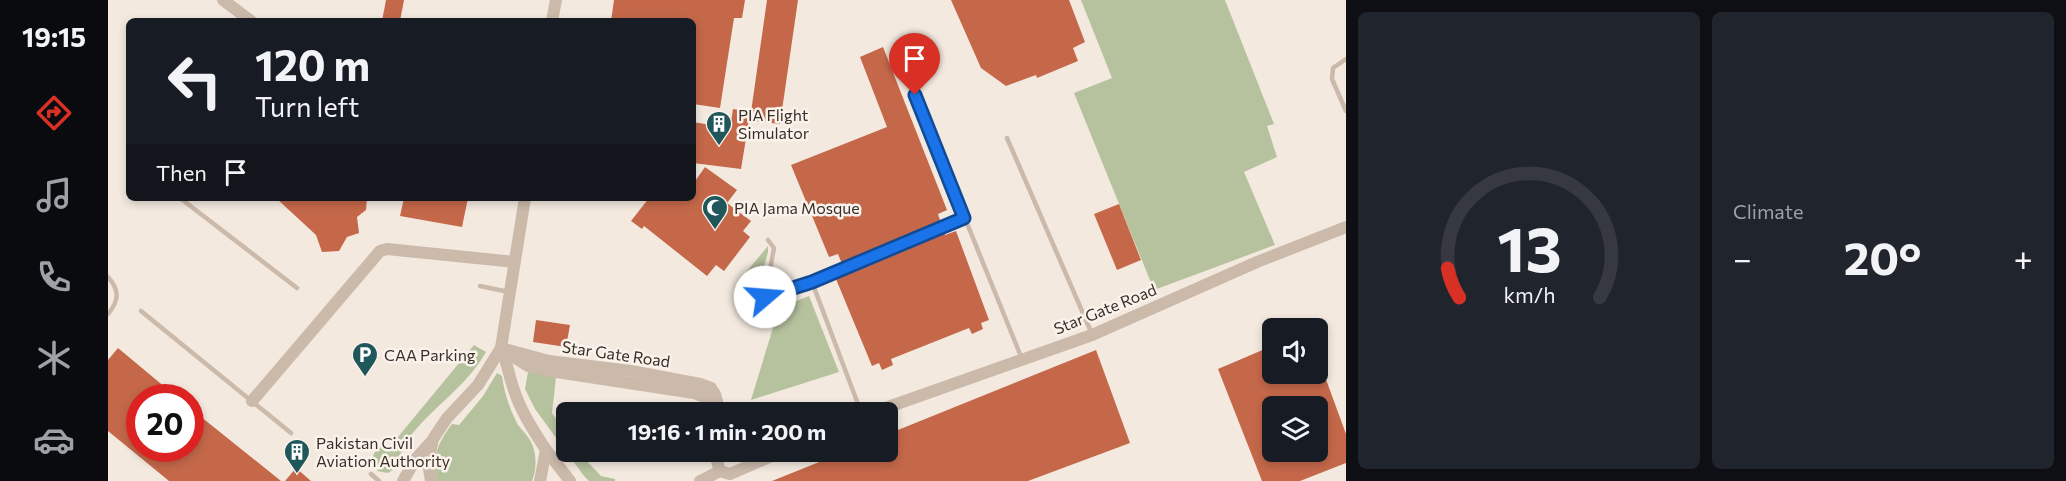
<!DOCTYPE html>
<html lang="en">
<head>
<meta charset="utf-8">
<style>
  :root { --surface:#171b24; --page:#20242c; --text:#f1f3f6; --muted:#9ea1a6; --line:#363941; --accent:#d93025 }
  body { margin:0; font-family:Commissioner,sans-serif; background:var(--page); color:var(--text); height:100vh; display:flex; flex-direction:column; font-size:22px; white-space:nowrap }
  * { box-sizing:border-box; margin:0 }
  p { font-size:20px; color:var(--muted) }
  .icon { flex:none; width:33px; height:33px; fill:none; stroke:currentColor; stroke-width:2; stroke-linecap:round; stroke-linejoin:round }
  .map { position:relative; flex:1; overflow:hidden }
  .details { display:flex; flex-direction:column; gap:12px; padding:12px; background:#0d0f14; width:720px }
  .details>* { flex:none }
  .hud { position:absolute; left:18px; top:18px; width:570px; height:183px; border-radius:9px; box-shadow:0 3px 9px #0003; background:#171b24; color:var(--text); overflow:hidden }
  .controls { position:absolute; left:1154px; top:318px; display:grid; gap:12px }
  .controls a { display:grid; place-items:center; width:66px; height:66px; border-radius:9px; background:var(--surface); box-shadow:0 3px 9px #0003; font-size:30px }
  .speed { position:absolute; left:18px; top:384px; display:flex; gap:12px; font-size:30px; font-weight:700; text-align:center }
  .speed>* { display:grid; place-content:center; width:78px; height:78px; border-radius:50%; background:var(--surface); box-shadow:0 3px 9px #0003; line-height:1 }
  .speed .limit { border:9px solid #d22; background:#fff; color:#111 }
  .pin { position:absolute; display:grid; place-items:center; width:51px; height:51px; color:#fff; margin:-62px -26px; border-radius:50% 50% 50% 0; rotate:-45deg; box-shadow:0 0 6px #0007 }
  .pin .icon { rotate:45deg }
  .me { position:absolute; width:66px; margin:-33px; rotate:72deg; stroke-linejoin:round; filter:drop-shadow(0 0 4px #0008) }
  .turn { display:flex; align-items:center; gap:21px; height:126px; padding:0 30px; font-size:27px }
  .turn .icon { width:78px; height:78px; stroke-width:2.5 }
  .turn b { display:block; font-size:42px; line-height:51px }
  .then { display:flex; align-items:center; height:57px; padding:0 30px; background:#0003; gap:12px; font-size:22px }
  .big { font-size:45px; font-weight:700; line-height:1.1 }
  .details .widget { flex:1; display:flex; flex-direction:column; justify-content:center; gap:9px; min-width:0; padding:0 21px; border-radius:9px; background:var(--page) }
  .details .dial { align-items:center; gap:0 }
  .dial svg { height:156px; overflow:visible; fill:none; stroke:var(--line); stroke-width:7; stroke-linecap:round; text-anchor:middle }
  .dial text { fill:var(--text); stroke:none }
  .heat { display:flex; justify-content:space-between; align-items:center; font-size:33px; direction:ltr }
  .details .tiles { flex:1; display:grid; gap:12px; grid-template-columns:repeat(2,1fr) }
  .trip { position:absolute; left:448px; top:402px; width:342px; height:60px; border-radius:9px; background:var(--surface); box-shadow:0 3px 9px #0003; font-weight:700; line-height:60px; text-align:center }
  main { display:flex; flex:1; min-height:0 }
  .dock { display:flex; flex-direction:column; width:108px; justify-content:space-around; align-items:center; background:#090b0e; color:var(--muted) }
  .dock .icon { width:42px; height:42px }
  .dock .active { color:var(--accent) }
  .dock b { font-size:27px; color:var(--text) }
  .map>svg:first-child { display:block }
  .green { fill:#b6c29e }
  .building { fill:#c5684a; fill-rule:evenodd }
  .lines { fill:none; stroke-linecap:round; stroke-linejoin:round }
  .service { stroke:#cbb9aa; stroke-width:4.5 }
  .tertiary { stroke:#cbb9aa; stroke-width:12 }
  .route-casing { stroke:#114b97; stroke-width:15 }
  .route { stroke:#1a73e8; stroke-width:10 }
  .labels { text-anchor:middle; stroke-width:5; stroke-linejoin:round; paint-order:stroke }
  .poi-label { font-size:16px; fill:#392e2a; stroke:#faf3eb; text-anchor:start }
  .street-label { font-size:16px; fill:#392e2a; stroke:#faf3eb }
</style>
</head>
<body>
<main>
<nav class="dock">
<b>19:15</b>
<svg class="icon active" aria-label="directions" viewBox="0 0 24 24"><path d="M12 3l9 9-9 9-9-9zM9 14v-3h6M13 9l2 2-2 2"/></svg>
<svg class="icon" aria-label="music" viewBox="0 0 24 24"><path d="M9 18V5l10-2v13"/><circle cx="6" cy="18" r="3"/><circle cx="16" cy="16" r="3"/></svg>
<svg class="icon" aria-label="phone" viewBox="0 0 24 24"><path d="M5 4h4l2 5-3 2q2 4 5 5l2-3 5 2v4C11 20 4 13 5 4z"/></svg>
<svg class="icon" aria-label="climate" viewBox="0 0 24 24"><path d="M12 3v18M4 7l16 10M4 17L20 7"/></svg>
<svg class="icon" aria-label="car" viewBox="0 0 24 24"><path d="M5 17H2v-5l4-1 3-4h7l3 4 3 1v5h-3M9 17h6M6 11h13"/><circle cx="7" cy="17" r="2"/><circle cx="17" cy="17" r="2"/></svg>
</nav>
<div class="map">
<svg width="1238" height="481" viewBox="0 0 1238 481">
  <rect width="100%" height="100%" fill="#f3e9df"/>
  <g class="green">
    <polygon points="973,0 1117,0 1166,124 1159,126 1169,157 1136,172 1167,245 1046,290 966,93 1004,78"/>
    <polygon points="660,246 660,252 649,292 647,295 630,282"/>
    <polygon points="701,296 731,372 643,400 671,308"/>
    <path d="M366,345L378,352C358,388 321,409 298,442C291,453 291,467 280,473L269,471L272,467L267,463L264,465C264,456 266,451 274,446L280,449Z"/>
    <polygon points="420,372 448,377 444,413 459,435 459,452 470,452 493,476 507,479 507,481 481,481 476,476 427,409 417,389"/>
    <path d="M389,373L394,376C396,392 401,407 408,421C411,428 418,433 422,440C429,452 429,468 424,481H329C323,457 330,443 344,424L351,425L375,396Z"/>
  </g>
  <g class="building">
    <polygon points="278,0 296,0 292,21 274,21"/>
    <polygon points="506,0 637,0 634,18 626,18 612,108 585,104 585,21 503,21"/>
    <polygon points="659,0 690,0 672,124 641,120 633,169 585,163 585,122 622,128 625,109 643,112"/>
    <polygon points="843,0 961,0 977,42 965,48 970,61 929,78 928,75 898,86 873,68"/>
    <polygon points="775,47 839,210 830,214 833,223 734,264 730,254 721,257 683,165 779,127 752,57"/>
    <polygon points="597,167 629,190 619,203 643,221 635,231 642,237 616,271 608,265 599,276 536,226 534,229 523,221 541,198 585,198 585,184"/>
    <polygon points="168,198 259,198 258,210 249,217 251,233 239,237 231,251 214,252 208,235"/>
    <polygon points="296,198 360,198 354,227 292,216"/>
    <polygon points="1011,204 1033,260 1009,270 986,214"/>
    <polygon points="836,231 837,235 848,231 881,320 873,323 875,329 864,334 861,328 783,359 785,365 774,370 771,363 764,366 728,279 738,274 738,273"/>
    <polygon points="428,320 462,325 458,347 425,342"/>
    <path d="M1164,346V374H1216L1238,434V463L1192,481H1154L1110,369ZM1164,406H1209V452H1164Z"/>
    <polygon points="10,348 70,398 32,398 32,448 82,448 82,408 173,481 61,481 0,431 0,360"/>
    <polygon points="988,350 1022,443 920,481 664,481 736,452 780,452 780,434"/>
    <polygon points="188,468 203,481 177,481"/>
  </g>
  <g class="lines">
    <g class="service">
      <polyline points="1238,59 1225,68 1224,79 1238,111"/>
      <polyline points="807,95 914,359"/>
      <polyline points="899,138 984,334"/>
      <polyline points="72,198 189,288"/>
      <polyline points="660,240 666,248 657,297 704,282 753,412"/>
      <path d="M0,277C12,290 11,301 0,314"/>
      <polyline points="704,282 856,218"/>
      <polyline points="372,286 401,292"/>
      <polyline points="33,311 183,433"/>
      <polyline points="263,474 271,481"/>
    </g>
    <g class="tertiary">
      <polyline points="115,0 143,21"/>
      <polyline points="444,21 448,0"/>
      <polyline points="393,348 441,361 523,371 592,384 603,388 607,394 612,412"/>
      <path d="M393,348C399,362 401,376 406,390C413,412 426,431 438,450L432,481"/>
      <polyline points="404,356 420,366 442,371 586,393 609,402"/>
      <polyline points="144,401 272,251 279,249 406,262"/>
      <polyline points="766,412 984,335 1149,262 1238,227"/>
      <polyline points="438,450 462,481"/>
      <polyline points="610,452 609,461 612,471 622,474 673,452"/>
      <polyline points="295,481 307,460 322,443"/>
      <polyline points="323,481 320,463 325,439 339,418 370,385 393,348 417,198"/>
      <polyline points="592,481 612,471"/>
    </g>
  </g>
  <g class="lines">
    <defs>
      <polyline id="route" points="657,297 704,282 856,218 807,95"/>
    </defs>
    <use href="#route" class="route-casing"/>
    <use href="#route" class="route"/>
  </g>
  <defs>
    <symbol id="building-pin" viewBox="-11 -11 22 30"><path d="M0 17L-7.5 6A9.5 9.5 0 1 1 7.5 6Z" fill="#1f575a" stroke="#faf3eb"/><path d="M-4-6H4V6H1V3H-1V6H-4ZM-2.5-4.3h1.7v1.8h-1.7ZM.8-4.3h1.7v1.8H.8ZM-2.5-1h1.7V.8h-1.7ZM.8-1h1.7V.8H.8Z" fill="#fff"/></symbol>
    <symbol id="mosque-pin" viewBox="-11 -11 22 30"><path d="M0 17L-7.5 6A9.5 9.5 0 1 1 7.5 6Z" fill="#1f575a" stroke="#faf3eb"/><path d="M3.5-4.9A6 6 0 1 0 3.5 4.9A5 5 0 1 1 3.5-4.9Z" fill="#fff"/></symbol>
    <symbol id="parking-pin" viewBox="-11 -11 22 30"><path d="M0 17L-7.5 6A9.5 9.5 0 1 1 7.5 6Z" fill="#1f575a" stroke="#faf3eb"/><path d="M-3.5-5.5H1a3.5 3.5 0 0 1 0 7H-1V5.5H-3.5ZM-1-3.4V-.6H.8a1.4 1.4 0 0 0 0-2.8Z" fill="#fff"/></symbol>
  </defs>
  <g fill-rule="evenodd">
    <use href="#building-pin" x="596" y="109" width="30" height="40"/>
    <use href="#mosque-pin" x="592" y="193" width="30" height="40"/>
    <use href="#parking-pin" x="242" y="340" width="30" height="40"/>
    <use href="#building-pin" x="174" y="437" width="30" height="40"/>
  </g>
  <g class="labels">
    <g class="poi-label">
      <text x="630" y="121">PIA Flight<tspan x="630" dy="18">Simulator</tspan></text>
      <text x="626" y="214">PIA Jama Mosque</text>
      <text x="276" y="361">CAA Parking</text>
      <text x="208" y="449">Pakistan Civil<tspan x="208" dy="18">Aviation Authority</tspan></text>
    </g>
    <g class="street-label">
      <text transform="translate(997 309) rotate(-22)" y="6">Star Gate Road</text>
      <text transform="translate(508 354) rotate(8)" y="6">Star Gate Road</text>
    </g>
  </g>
</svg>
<div class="controls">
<a><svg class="icon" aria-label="sound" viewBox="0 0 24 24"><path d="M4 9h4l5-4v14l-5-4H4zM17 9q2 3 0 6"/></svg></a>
<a><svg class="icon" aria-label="layers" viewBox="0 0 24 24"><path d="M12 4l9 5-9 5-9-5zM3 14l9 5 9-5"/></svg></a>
</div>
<div class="speed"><div class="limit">20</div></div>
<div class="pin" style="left:807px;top:95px;background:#d93025"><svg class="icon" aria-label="arrive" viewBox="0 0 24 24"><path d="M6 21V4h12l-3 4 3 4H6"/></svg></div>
<svg class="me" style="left:657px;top:297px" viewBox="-20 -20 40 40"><circle r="19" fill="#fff"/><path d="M0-13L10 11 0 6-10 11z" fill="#1a73e8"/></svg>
<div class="trip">19:16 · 1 min · 200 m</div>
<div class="hud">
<div class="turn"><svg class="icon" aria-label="left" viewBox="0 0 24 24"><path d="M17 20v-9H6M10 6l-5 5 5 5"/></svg><div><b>120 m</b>Turn left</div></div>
<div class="then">Then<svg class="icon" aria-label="arrive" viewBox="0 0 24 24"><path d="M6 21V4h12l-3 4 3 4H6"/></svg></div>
</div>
</div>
<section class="details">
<div class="tiles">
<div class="widget dial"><svg viewBox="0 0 100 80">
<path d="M14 69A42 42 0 1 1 86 69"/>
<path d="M14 69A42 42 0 0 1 8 54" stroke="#d93025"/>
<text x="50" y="56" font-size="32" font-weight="700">13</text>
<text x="50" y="72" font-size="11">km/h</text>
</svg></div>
<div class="widget"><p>Climate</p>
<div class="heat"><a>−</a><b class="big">20°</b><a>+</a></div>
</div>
</div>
</section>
</main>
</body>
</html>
